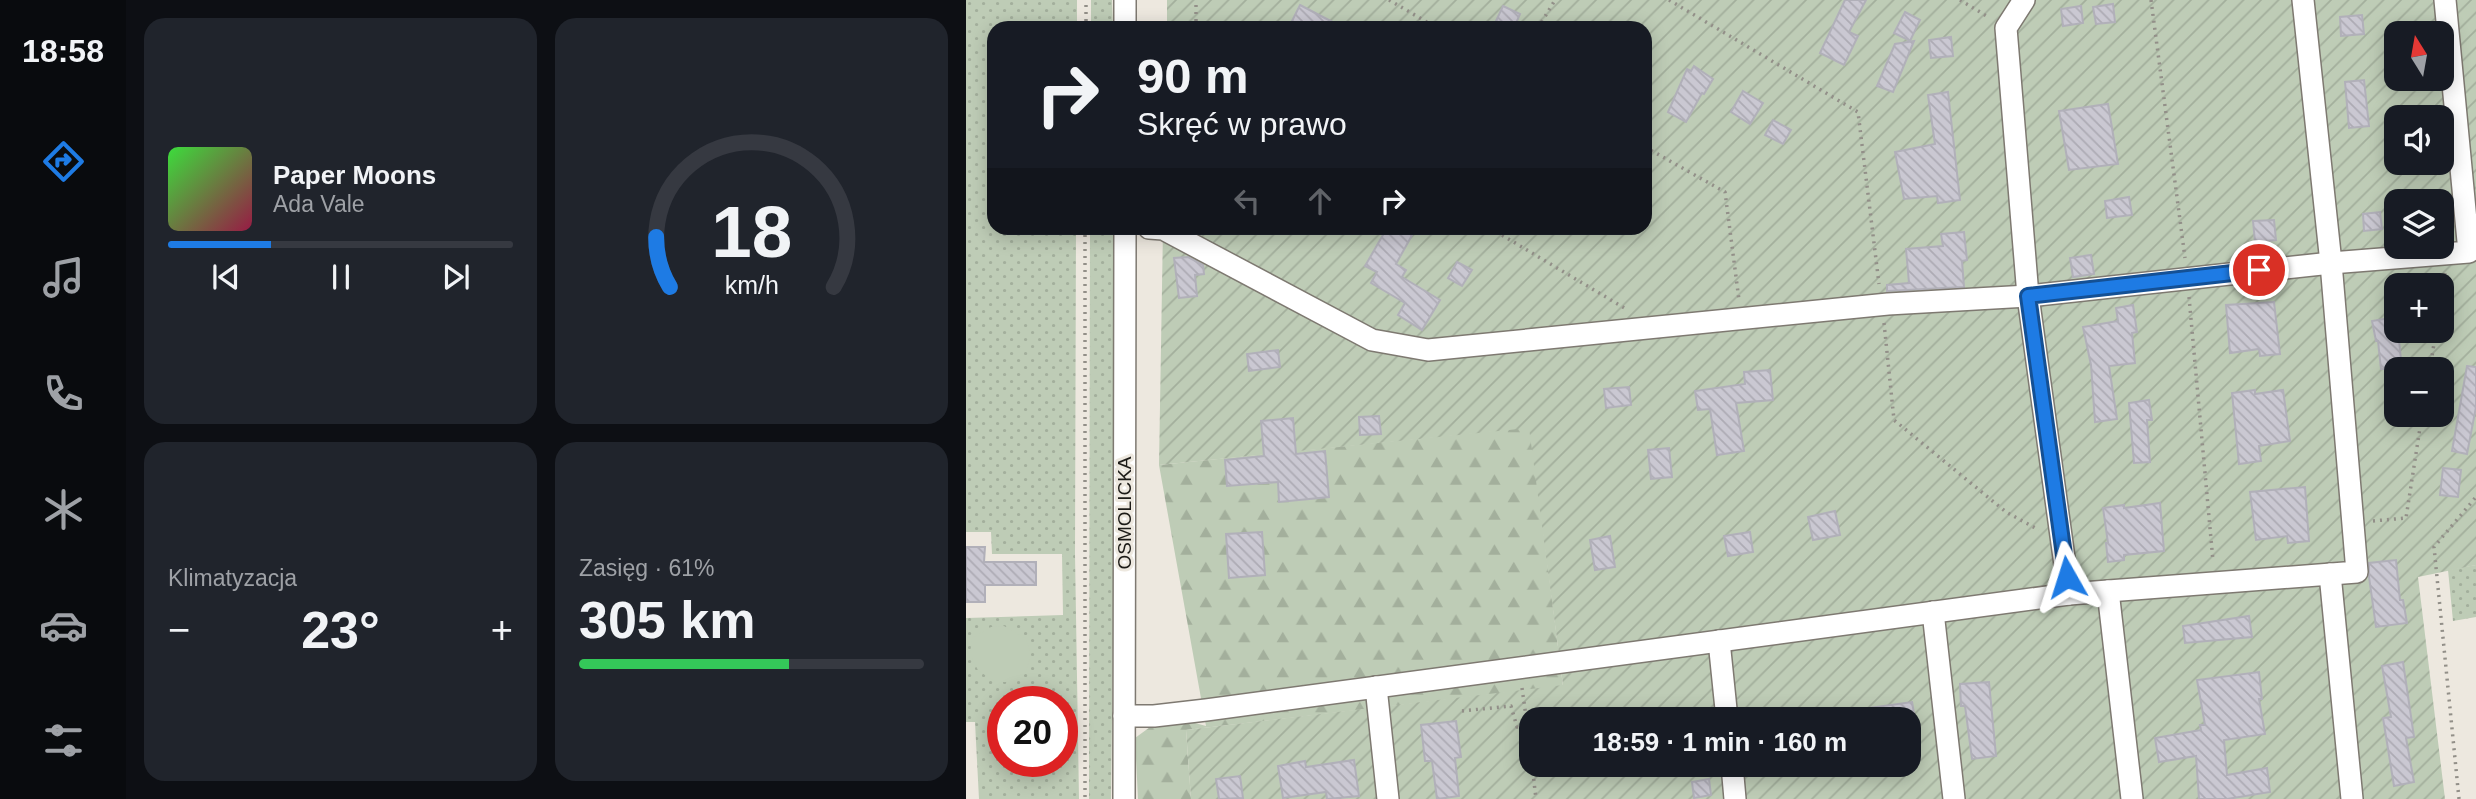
<!DOCTYPE html>
<html lang="pl">
<head>
<meta charset="utf-8">
<style>
  :root { --surface:#171b24; --page:#20242c; --text:#f1f3f6; --muted:#9ea1a6; --line:#363941; --accent:#1e7be4 }
  body { margin:0; font-family:Helvetica,sans-serif; background:var(--page); color:var(--text); height:100vh; display:flex; flex-direction:column; font-size:26px; white-space:nowrap }
  * { box-sizing:border-box; margin:0 }
  p { font-size:23px; color:var(--muted) }
  .icon { flex:none; width:38px; height:38px; fill:none; stroke:currentColor; stroke-width:2; stroke-linecap:round; stroke-linejoin:round }
  .map { position:relative; flex:1; overflow:hidden }
  .sheet { display:flex; flex-direction:column; gap:18px; padding:18px; background:#0d0f14; width:840px }
  .sheet>* { flex:none }
  .hud { position:absolute; left:21px; top:21px; width:665px; height:214px; border-radius:21px; box-shadow:0 4px 18px #0003; background:#171b24; color:var(--text); overflow:hidden }
  .needle { width:46px; rotate:349deg }
  .buttons { position:absolute; left:1418px; top:21px; display:grid; gap:14px }
  .buttons a { display:grid; place-items:center; width:70px; height:70px; border-radius:14px; background:var(--surface); box-shadow:0 4px 18px #0003; font-size:35px }
  .speed { position:absolute; left:21px; top:686px; display:flex; gap:14px; font-size:35px; font-weight:700; text-align:center }
  .speed>* { display:grid; place-content:center; width:91px; height:91px; border-radius:50%; background:var(--surface); box-shadow:0 4px 18px #0003; line-height:1 }
  .speed .limit { border:10px solid #d22; background:#fff; color:#111 }
  .pin { position:absolute; display:grid; place-items:center; width:60px; height:60px; color:#fff; margin:-30px; border:4px solid #fff; border-radius:50%; box-shadow:0 2px 7px #0007 }
  .me { position:absolute; width:77px; margin:-38px; rotate:354deg; stroke-linejoin:round; filter:drop-shadow(0 0 5px #0008) }
  .turn { display:flex; align-items:center; gap:24px; height:147px; padding:0 35px; font-size:32px }
  .turn .icon { width:91px; height:91px; stroke-width:2.5 }
  .turn b { display:block; font-size:49px; line-height:60px }
  .lanes { display:flex; align-items:center; height:66px; padding:0 35px; background:#0003; justify-content:center; gap:35px; direction:ltr }
  .lanes .off { opacity:.35 }
  .big { font-size:52px; font-weight:700; line-height:1.1 }
  .sheet .card { flex:1; display:flex; flex-direction:column; justify-content:center; gap:10px; min-width:0; padding:0 24px; border-radius:21px; background:var(--page) }
  .sheet .dial { align-items:center; gap:0 }
  .dial svg { height:182px; overflow:visible; fill:none; stroke:var(--line); stroke-width:7; stroke-linecap:round; text-anchor:middle }
  .dial text { fill:var(--text); stroke:none }
  .song { display:flex; align-items:center; gap:21px }
  .cover { width:84px; height:84px; border-radius:10px; background:linear-gradient(135deg,hsl(120 70% 55%),hsl(340 70% 35%)) }
  .played { height:7px; border-radius:4px; background:linear-gradient(90deg,var(--accent) 30%,var(--line) 30%) }
  .keys { display:flex; justify-content:space-around; direction:ltr }
  .heat { display:flex; justify-content:space-between; align-items:center; font-size:38px; direction:ltr }
  .charge { height:10px; border-radius:5px; background:linear-gradient(90deg,#34c759 61%,var(--line) 0) }
  .sheet .tiles { flex:1; display:grid; gap:18px; grid-template-columns:repeat(2,1fr) }
  .trip { position:absolute; left:553px; top:707px; width:402px; height:70px; border-radius:21px; background:var(--surface); box-shadow:0 4px 18px #0003; font-weight:700; line-height:70px; text-align:center }
  main { display:flex; flex:1; min-height:0 }
  .tabs { display:flex; flex-direction:column; width:126px; justify-content:space-around; align-items:center; background:#090b0e; color:var(--muted) }
  .tabs .icon { width:49px; height:49px }
  .tabs .on { color:var(--accent) }
  .tabs b { font-size:32px; color:var(--text) }
  .map>svg:first-child { display:block }
  .grass { fill:url(#grass-dots); fill-rule:evenodd }
  .forest { fill:url(#forest-firs) }
  .garden { fill:url(#garden-furrows); fill-rule:evenodd }
  .pitch { fill:#beccb6 }
  .building { fill:url(#building-back-hatch); stroke:#b1b0b9; stroke-width:2 }
  .lines { fill:none; stroke-linecap:round; stroke-linejoin:round }
  .minor-casing { stroke:#7e7971; stroke-width:24 }
  .path { stroke:#928f88; stroke-width:3.5; stroke-dasharray:2 5; stroke-linecap:butt }
  .minor { stroke:#fff; stroke-width:21 }
  .route-casing { stroke:#145094; stroke-width:18 }
  .route { stroke:#1e7be4; stroke-width:12 }
  .labels { text-anchor:middle; stroke-width:6; stroke-linejoin:round; paint-order:stroke }
  .street-label { font-size:19px; fill:#1c1b17; stroke:#ede8df }
</style>
</head>
<body>
<main>
<nav class="tabs">
<b>18:58</b>
<svg class="icon on" aria-label="directions" viewBox="0 0 24 24"><path d="M12 3l9 9-9 9-9-9zM9 14v-3h6M13 9l2 2-2 2"/></svg>
<svg class="icon" aria-label="music" viewBox="0 0 24 24"><path d="M9 18V5l10-2v13"/><circle cx="6" cy="18" r="3"/><circle cx="16" cy="16" r="3"/></svg>
<svg class="icon" aria-label="phone" viewBox="0 0 24 24"><path d="M5 4h4l2 5-3 2q2 4 5 5l2-3 5 2v4C11 20 4 13 5 4z"/></svg>
<svg class="icon" aria-label="climate" viewBox="0 0 24 24"><path d="M12 3v18M4 7l16 10M4 17L20 7"/></svg>
<svg class="icon" aria-label="car" viewBox="0 0 24 24"><path d="M5 17H2v-5l4-1 3-4h7l3 4 3 1v5h-3M9 17h6M6 11h13"/><circle cx="7" cy="17" r="2"/><circle cx="17" cy="17" r="2"/></svg>
<svg class="icon" aria-label="filters" viewBox="0 0 24 24"><path d="M4 7h16M4 17h16"/><circle cx="9" cy="7" r="2"/><circle cx="15" cy="17" r="2"/></svg>
</nav>
<section class="sheet">
<div class="tiles">
<div class="card">
<div class="song"><i class="cover"></i><div><b>Paper Moons</b><p>Ada Vale</p></div></div>
<div class="played"></div>
<div class="keys"><svg class="icon" aria-label="previous" viewBox="0 0 24 24"><path d="M18 5L8 12l10 7zM5 5v14"/></svg><svg class="icon" aria-label="pause" viewBox="0 0 24 24"><path d="M8 5v14M16 5v14"/></svg><svg class="icon" aria-label="next" viewBox="0 0 24 24"><path d="M6 5l10 7-10 7zM19 5v14"/></svg></div>
</div>
<div class="card dial"><svg viewBox="0 0 100 80">
<path d="M14 69A42 42 0 1 1 86 69"/>
<path d="M14 69A42 42 0 0 1 8 47" stroke="#1e7be4"/>
<text x="50" y="56" font-size="32" font-weight="700">18</text>
<text x="50" y="72" font-size="11">km/h</text>
</svg></div>
<div class="card"><p>Klimatyzacja</p>
<div class="heat"><a>−</a><b class="big">23°</b><a>+</a></div>
</div>
<div class="card"><p>Zasięg · 61%</p><b class="big">305 km</b><div class="charge"></div></div>
</div>
</section>
<div class="map">
<svg width="1510" height="799" viewBox="0 0 1510 799">
  <defs>
    <pattern id="grass-dots" width="8" height="8" patternUnits="userSpaceOnUse" patternTransform="scale(1.75)"><rect width="8" height="8" fill="#beccb6"/><path d="M2 2h.1M6 6h.1" fill="none" stroke="#a3af9c" stroke-width="1.8" stroke-linecap="round"/></pattern>
    <pattern id="forest-firs" width="22" height="20" patternUnits="userSpaceOnUse" patternTransform="scale(1.75)"><rect width="22" height="20" fill="#beccb6"/><path d="M5 1l3.5 6h-7zM16 11l3.5 6h-7z" fill="#a3af9c"/></pattern>
    <pattern id="garden-furrows" width="10" height="10" patternUnits="userSpaceOnUse" patternTransform="scale(1.75)"><rect width="10" height="10" fill="#beccb6"/><path d="M-1 1l2-2M0 10L10 0M9 11l2-2" fill="none" stroke="#a3af9c"/></pattern>
    <pattern id="building-back-hatch" width="6" height="6" patternUnits="userSpaceOnUse" patternTransform="scale(1.75)"><rect width="6" height="6" fill="#cac8d2"/><path d="M-1 5l2 2M0 0l6 6M5-1l2 2" fill="none" stroke="#adabb4"/></pattern>
  </defs>
  <rect width="100%" height="100%" fill="#ede8df"/>
  <g class="grass">
    <path d="M0,0H111V28H28V228H110L109,554L113,799H13L9,722H0V618L97,615L96,554H26L25,532H0ZM37,702H96V761H37Z"/>
    <polygon points="125,0 146,0 147,28 125,28"/>
    <polygon points="124,228 147,228 148,554 145,799 123,799"/>
    <polygon points="1510,565 1510,617 1487,621 1482,570"/>
  </g>
  <polygon class="forest" points="564,427 597,686 220,730 225,799 172,799 169,738 191,722 218,720 240,726 193,465"/>
  <path class="garden" d="M201,0H1510V565L1452,577L1479,799H225L220,730L597,685L563,428L193,465L197,228H679V28H201ZM1430,33H1475V79H1430ZM1430,117H1475V163H1430ZM1430,201H1475V247H1430ZM1430,285H1475V331H1430ZM1430,369H1475V415H1430ZM565,719H943V765H565Z"/>
  <polygon class="pitch" points="38,626 60,639 65,655 59,674 43,682 29,682 12,670 4,655 6,638 25,627"/>
  <g class="building">
    <polygon points="879,0 900,0 883,32 892,36 878,65 854,53"/>
    <polygon points="1147,4 1149,22 1130,24 1127,7"/>
    <polygon points="334,5 378,28 340,28 326,21"/>
    <polygon points="537,6 554,14 548,28 530,21"/>
    <polygon points="1115,6 1117,23 1097,26 1095,9"/>
    <polygon points="939,12 954,20 944,41 928,33"/>
    <polygon points="1396,15 1398,34 1375,36 1374,17"/>
    <polygon points="985,37 987,56 965,58 963,40"/>
    <polygon points="948,41 927,92 911,86 929,44"/>
    <polygon points="728,66 747,79 738,94 736,93 720,122 702,112 721,69 725,71"/>
    <polygon points="1398,80 1403,126 1383,128 1379,82"/>
    <polygon points="777,91 797,103 784,124 765,112"/>
    <polygon points="982,92 994,200 972,203 971,196 938,199 929,152 969,144 962,95"/>
    <polygon points="1142,104 1152,164 1103,170 1093,111"/>
    <polygon points="807,120 825,130 817,144 799,135"/>
    <polygon points="1163,197 1166,215 1141,218 1139,201"/>
    <polygon points="1414,212 1416,229 1398,231 1397,214"/>
    <polygon points="1308,220 1310,240 1289,242 1287,221"/>
    <polygon points="421,228 450,228 430,264 440,270 436,277 474,300 456,330 432,315 439,303 405,283 411,272 399,266"/>
    <polygon points="998,232 1001,260 996,261 998,287 921,291 921,285 943,283 940,249 977,246 975,234"/>
    <polygon points="1125,255 1128,274 1107,277 1104,258"/>
    <polygon points="222,257 237,265 238,274 229,275 231,296 213,298 208,258"/>
    <polygon points="491,262 506,270 496,286 482,278"/>
    <polygon points="1308,302 1314,354 1294,356 1293,349 1264,353 1260,305"/>
    <polygon points="1167,305 1171,332 1166,333 1169,363 1143,366 1151,419 1129,422 1125,365 1117,327 1152,321 1150,308"/>
    <polygon points="1430,317 1430,331 1432,331 1436,369 1415,369 1412,341 1410,341 1406,321"/>
    <polygon points="312,350 314,367 283,371 281,354"/>
    <polygon points="1501,366 1510,367 1510,407 1501,454 1486,451"/>
    <polygon points="804,370 807,400 770,403 778,451 751,455 744,409 732,410 729,391 779,384 778,372"/>
    <polygon points="663,387 665,405 640,408 638,389"/>
    <polygon points="1289,390 1289,394 1317,390 1324,441 1293,446 1295,461 1273,464 1266,393"/>
    <polygon points="1183,400 1186,420 1181,420 1184,462 1168,463 1163,403"/>
    <polygon points="413,416 415,434 394,435 393,417"/>
    <polygon points="327,418 330,454 359,451 363,497 313,502 312,482 261,486 259,460 298,456 295,421"/>
    <polygon points="703,448 706,477 685,479 682,450"/>
    <polygon points="1477,468 1495,470 1492,497 1474,495"/>
    <polygon points="1339,487 1343,541 1322,543 1321,536 1290,540 1284,492"/>
    <polygon points="1194,503 1198,551 1158,555 1158,560 1142,562 1140,543 1142,543 1137,508 1158,505 1158,508"/>
    <polygon points="869,511 874,535 847,540 842,517"/>
    <polygon points="296,532 299,575 263,578 260,534"/>
    <polygon points="784,532 787,552 762,556 758,536"/>
    <polygon points="644,536 649,567 629,570 624,540"/>
    <polygon points="0,547 19,547 18,562 70,562 70,585 19,585 19,602 0,602"/>
    <polygon points="1430,560 1434,600 1437,600 1441,623 1410,627 1403,577 1403,563"/>
    <polygon points="1283,616 1286,637 1219,643 1217,626"/>
    <polygon points="1437,662 1448,737 1440,738 1448,782 1428,786 1417,718 1425,717 1416,666"/>
    <polygon points="1293,672 1296,699 1293,699 1299,734 1258,740 1261,775 1301,768 1304,792 1261,799 1233,799 1230,756 1193,762 1189,738 1235,730 1234,725 1239,725 1231,680"/>
    <polygon points="1023,682 1030,756 1006,759 999,706 995,706 994,684"/>
    <polygon points="946,702 949,719 895,719 895,709"/>
    <polygon points="490,721 495,757 489,758 493,796 471,799 466,761 459,761 455,725"/>
    <polygon points="388,760 393,796 361,799 360,792 317,798 312,766 339,761 340,767"/>
    <polygon points="274,776 277,798 253,799 250,779"/>
    <polygon points="743,779 745,795 728,798 726,782"/>
  </g>
  <g class="lines">
    <defs>
      <g id="minor">
        <polyline points="159,28 159,0"/>
        <polyline points="183,228 197,229 406,340 462,350 922,304 1062,296 1365,263 1503,252 1479,0"/>
        <polyline points="1364,574 1386,799"/>
        <polyline points="1142,591 1166,799"/>
        <polyline points="1103,594 1391,572 1365,263 1337,0"/>
        <polyline points="967,612 988,799"/>
        <polyline points="753,641 761,719"/>
        <polyline points="410,687 422,799"/>
        <polyline points="158,716 188,716 240,710 1103,594 1062,296 1040,28 1058,0"/>
        <polyline points="766,765 769,799"/>
        <polyline points="158,799 159,228"/>
      </g>
    </defs>
    <use href="#minor" class="minor-casing"/>
    <g class="path">
      <polyline points="423,0 471,28"/>
      <polyline points="703,0 892,112 913,284"/>
      <polyline points="994,0 1024,18"/>
      <polyline points="1185,0 1219,258"/>
      <polyline points="120,28 120,0"/>
      <polyline points="230,28 230,0"/>
      <polyline points="572,28 589,0"/>
      <polyline points="679,147 759,192 773,300"/>
      <polyline points="119,228 119,799"/>
      <polyline points="524,228 660,309"/>
      <polyline points="1475,295 1479,273"/>
      <polyline points="1223,297 1247,561"/>
      <polyline points="918,323 928,420 1040,512 1073,530"/>
      <polyline points="1464,369 1470,331"/>
      <polyline points="1407,521 1440,518 1456,415"/>
      <polyline points="556,688 565,752"/>
      <polyline points="496,711 545,706 551,727 562,723"/>
      <polyline points="566,765 570,799"/>
      <polyline points="1493,799 1468,547 1510,497"/>
    </g>
    <use href="#minor" class="minor"/>
  </g>
  <g class="lines">
    <defs>
      <polyline id="route" points="1101,577 1062,296 1293,270"/>
    </defs>
    <use href="#route" class="route-casing"/>
    <use href="#route" class="route"/>
  </g>
  <g class="labels">
    <g class="street-label">
      <text transform="translate(158 513) rotate(-90)" y="7">OSMOLICKA</text>
    </g>
  </g>
</svg>
<div class="buttons">
<a><svg class="needle" viewBox="-14 -14 28 28"><path d="M0-13l5 13h-10z" fill="#e53935"/><path d="M0 13l5-13h-10z" fill="#9ea1a6"/></svg></a>
<a><svg class="icon" aria-label="sound" viewBox="0 0 24 24"><path d="M4 9h4l5-4v14l-5-4H4zM17 9q2 3 0 6"/></svg></a>
<a><svg class="icon" aria-label="layers" viewBox="0 0 24 24"><path d="M12 4l9 5-9 5-9-5zM3 14l9 5 9-5"/></svg></a>
<a>+</a>
<a>−</a>
</div>
<div class="speed"><div class="limit">20</div></div>
<div class="pin" style="left:1293px;top:270px;background:#d93025"><svg class="icon" aria-label="arrive" viewBox="0 0 24 24"><path d="M6 21V4h12l-3 4 3 4H6"/></svg></div>
<svg class="me" style="left:1101px;top:577px" viewBox="-20 -20 40 40"><path d="M0-17L14 15 0 8-14 15z" fill="#1e7be4" stroke="#fff" stroke-width="4"/></svg>
<div class="trip">18:59 · 1 min · 160 m</div>
<div class="hud">
<div class="turn"><svg class="icon" aria-label="right" viewBox="0 0 24 24"><path d="M7 20v-9h11M14 6l5 5-5 5"/></svg><div><b>90 m</b>Skręć w prawo</div></div>
<div class="lanes"><svg class="icon off" aria-label="left" viewBox="0 0 24 24"><path d="M17 20v-9H6M10 6l-5 5 5 5"/></svg><svg class="icon off" aria-label="ahead" viewBox="0 0 24 24"><path d="M12 20V5M6 11l6-6 6 6"/></svg><svg class="icon" aria-label="right" viewBox="0 0 24 24"><path d="M7 20v-9h11M14 6l5 5-5 5"/></svg></div>
</div>
</div>
</main>
</body>
</html>
